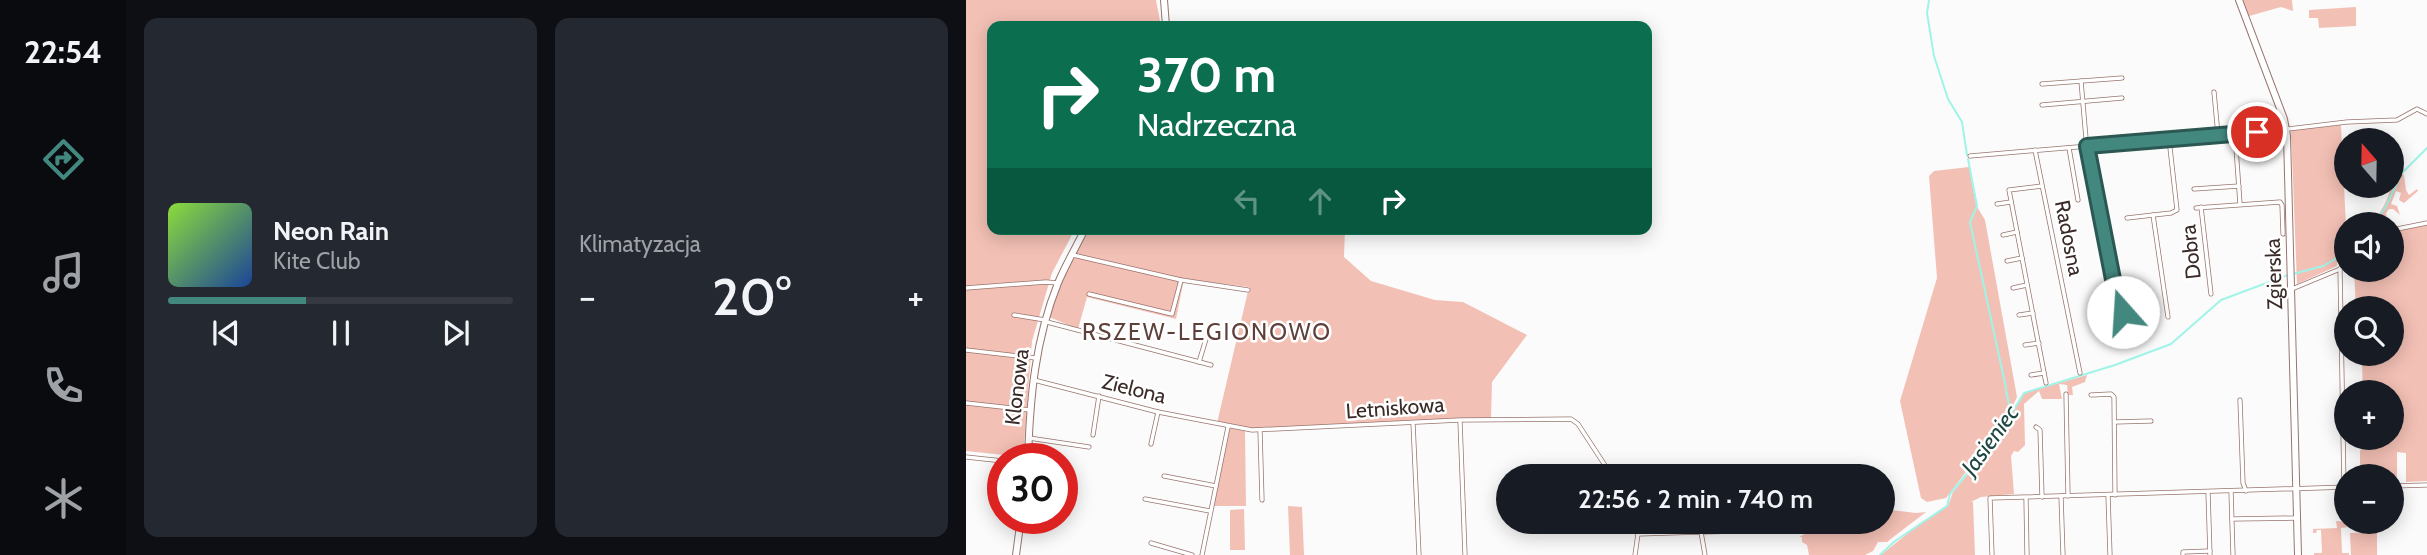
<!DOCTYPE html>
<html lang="pl">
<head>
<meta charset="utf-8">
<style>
  :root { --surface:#171b24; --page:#242831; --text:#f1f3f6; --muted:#9ea1a6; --line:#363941; --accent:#42887f }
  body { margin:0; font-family:Cabin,sans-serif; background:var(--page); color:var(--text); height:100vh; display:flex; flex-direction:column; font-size:26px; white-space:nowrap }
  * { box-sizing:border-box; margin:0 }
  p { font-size:23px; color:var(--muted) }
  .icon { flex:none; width:38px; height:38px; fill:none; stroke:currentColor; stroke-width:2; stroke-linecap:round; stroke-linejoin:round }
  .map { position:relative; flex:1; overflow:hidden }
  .sheet { display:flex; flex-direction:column; gap:18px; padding:18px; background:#0d0f14; width:840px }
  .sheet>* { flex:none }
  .top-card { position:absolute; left:21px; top:21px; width:665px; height:214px; border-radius:14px; box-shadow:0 4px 18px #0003; background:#0b6e4f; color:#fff; overflow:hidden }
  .needle { width:46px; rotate:340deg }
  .fabs { position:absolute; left:1368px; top:128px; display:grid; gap:14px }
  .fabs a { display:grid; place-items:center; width:70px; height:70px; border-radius:50%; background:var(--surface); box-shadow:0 4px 18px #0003; font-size:35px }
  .speed { position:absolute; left:21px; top:443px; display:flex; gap:14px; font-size:35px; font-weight:700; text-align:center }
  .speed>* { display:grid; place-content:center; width:91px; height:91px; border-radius:50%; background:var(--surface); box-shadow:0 4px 18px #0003; line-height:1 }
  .speed .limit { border:10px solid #d22; background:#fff; color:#111 }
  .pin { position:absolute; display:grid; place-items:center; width:60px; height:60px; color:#fff; margin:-30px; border:4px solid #fff; border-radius:50%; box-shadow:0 2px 7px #0007 }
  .me { position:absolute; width:77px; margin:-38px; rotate:341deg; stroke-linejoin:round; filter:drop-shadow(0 0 5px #0008) }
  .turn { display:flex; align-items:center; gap:24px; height:147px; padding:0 35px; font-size:32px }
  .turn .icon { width:91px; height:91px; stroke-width:2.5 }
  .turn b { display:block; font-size:49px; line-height:60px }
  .lanes { display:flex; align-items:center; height:66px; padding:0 35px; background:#0003; justify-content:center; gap:35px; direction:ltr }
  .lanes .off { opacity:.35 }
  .big { font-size:52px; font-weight:600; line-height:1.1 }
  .sheet .card { flex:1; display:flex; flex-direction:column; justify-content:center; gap:10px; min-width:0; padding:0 24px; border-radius:14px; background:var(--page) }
  .song { display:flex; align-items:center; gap:21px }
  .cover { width:84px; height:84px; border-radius:10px; background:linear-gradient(135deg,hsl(90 70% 55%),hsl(220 70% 35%)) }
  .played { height:7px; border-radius:4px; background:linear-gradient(90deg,var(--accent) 40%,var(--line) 40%) }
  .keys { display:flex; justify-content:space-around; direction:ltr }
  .heat { display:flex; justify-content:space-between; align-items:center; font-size:38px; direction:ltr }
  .sheet .tiles { flex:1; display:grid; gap:18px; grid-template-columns:repeat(2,1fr) }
  .trip { position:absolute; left:530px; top:464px; width:399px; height:70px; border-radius:35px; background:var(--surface); box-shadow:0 4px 18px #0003; font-weight:600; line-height:70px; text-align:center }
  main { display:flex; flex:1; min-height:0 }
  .dock { display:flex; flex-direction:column; width:126px; justify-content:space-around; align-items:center; background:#090b0e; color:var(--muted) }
  .dock .icon { width:49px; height:49px }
  .dock .selected { color:var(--accent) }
  .dock b { font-size:32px; color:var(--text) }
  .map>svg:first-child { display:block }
  .green { fill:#f3c0b5 }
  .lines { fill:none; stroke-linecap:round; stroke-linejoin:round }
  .stream { stroke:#9ff4e8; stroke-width:2 }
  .street-casing { stroke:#98756d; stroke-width:5 }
  .secondary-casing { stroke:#98756d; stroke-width:8 }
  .street { stroke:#fff; stroke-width:3.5 }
  .secondary { stroke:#fff; stroke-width:6 }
  .route-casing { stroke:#2b5853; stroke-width:18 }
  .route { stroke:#42887f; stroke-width:12 }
  .labels { text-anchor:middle; stroke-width:5; stroke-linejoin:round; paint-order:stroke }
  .street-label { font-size:21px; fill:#3a2b28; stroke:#fff }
  .neighbourhood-label { font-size:23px; letter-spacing:2px; fill:#5e3f39; stroke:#fff }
  .water-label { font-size:23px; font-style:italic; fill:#1e4641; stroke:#fff }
</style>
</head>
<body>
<main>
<nav class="dock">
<b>22:54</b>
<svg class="icon selected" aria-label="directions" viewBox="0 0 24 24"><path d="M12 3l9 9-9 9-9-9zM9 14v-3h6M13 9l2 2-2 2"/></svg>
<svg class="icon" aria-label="music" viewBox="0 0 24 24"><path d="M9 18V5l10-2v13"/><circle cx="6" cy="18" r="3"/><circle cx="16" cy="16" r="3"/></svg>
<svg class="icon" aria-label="phone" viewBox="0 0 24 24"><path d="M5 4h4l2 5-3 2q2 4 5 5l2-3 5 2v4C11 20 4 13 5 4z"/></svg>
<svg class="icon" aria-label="climate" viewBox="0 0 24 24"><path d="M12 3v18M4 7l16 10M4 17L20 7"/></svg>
</nav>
<section class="sheet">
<div class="tiles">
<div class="card">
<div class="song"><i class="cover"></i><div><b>Neon Rain</b><p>Kite Club</p></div></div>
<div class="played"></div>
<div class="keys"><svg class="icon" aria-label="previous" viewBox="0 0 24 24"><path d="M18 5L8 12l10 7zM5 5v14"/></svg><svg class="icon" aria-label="pause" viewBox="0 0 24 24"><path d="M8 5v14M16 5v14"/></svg><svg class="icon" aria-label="next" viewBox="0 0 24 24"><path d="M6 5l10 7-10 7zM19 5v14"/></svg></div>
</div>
<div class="card"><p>Klimatyzacja</p>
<div class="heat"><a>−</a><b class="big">20°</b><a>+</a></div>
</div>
</div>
</section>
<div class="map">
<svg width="1461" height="555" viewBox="0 0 1461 555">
  <rect width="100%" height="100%" fill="#fbfbfb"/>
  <g class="green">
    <polygon points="0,0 190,0 195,26 26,26 26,229 109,229 86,273 66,341 57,457 0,451"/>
    <polygon points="1277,0 1326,0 1327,11 1315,7 1283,16"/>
    <polygon points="1390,7 1390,26 1353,28 1352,18 1343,18 1343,10"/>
    <polygon points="1375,125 1381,247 1371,254 1371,266 1331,284 1325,130"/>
    <polygon points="1003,167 1010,205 1019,220 1051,397 1041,418 980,498 961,502 955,498 934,401 971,278 963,176 968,171"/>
    <path d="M1426,172L1432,176L1435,172L1438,175L1440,190L1443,195L1451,189L1452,191L1438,203L1433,200L1435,193L1430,191L1425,204L1431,206L1434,215L1427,209H1423L1420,213L1422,224H1406C1418,208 1427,192 1426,172Z"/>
    <polygon points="1461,224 1461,481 1440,482 1440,453 1431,452 1431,482 1426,482 1426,476 1404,476 1403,470 1394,470 1394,450 1398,449 1398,438 1426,438 1426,392 1397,392 1396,363 1392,362 1391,354 1426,354 1426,308 1390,308 1388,270 1412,270 1413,274 1417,274 1417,270 1426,270 1426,232"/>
    <polygon points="122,229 379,229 378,257 405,281 469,300 497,302 561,335 526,382 525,419 289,430 251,423 283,287 218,279 210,319 121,297 112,329 83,317 96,279"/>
    <polygon points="1121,375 1119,382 1106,387 1107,395 1102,395 1101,385 1093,384 1096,399 1076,399 1073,391 1058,404 1059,445 1052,452 1048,451 1045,456 1048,494 1015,497 1005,502 1007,502 1009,555 915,555 953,524 982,506 987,492 1030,441 1058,393"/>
    <polygon points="262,428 279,431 280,506 247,506"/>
    <polygon points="322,506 336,507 338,555 324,555"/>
    <polygon points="278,509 279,550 264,550 264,510"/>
    <polygon points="917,509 950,513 960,512 926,538 921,542 912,542 907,551 899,555 843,555 841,545 836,542 836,537 833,537 862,522 917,522"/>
    <polygon points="1370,521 1382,522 1382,527 1375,528 1376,553 1383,553 1383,555 1348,555 1348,553 1356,553 1355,530 1351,530 1350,533 1347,533 1347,529 1371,528"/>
    <polygon points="1411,532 1411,555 1385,555 1384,533"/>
  </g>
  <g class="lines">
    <g class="stream">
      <polyline points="963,0 961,13 968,56 982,99 996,122 1001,155"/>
      <polyline points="1002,159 1011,206 1004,222 1040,388"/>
      <polyline points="1407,224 1419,208 1436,173 1461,148"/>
      <polyline points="1327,274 1357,266 1381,252"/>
      <polyline points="1040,390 1044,409"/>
      <polyline points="914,555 929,541 981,506 984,494 1028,441 1058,393 1149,365 1205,344 1255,300 1322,275"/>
    </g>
    <defs>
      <g id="street">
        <polyline points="1115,81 1121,150 1152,305 1157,312 1174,311"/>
        <polyline points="1076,84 1156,78"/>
        <polyline points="1248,92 1252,135"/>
        <polyline points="1076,105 1156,98"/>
        <polyline points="1269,134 1274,204"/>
        <polyline points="1103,148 1112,200"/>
        <polyline points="1069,150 1114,373"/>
        <polyline points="1004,156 1313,130 1381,122 1431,120 1451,109 1461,114"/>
        <polyline points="1076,186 1043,190 1080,383"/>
        <polyline points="1228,189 1273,186"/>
        <polyline points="1031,204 1045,202"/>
        <polyline points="1235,207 1245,294"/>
        <polyline points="1230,208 1314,202 1316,205 1317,234"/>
        <polyline points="1187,215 1202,317"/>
        <polyline points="1161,218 1205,213 1211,210 1203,139"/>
        <polyline points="1426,230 1461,223"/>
        <polyline points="1037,235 1051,232"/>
        <polyline points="107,255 215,280 282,290"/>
        <polyline points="1041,261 1056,258"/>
        <polyline points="1374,269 1378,487"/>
        <polyline points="0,288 80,282 92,283"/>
        <polyline points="1047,288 1061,285"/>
        <polyline points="1326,289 1374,269 1381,258"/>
        <polyline points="123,294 206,314 215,280"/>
        <polyline points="48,315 79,320"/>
        <polyline points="1053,315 1067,313"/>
        <polyline points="81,322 245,365"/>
        <polyline points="1059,345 1073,343"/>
        <polyline points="0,350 70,358"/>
        <polyline points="233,362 240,339"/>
        <polyline points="1065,375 1078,373"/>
        <polyline points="68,380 192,412 286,430 494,420 605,419 612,424 646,476"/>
        <polyline points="1100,394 1102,496"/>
        <polyline points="1125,395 1145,394 1148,397 1149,495"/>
        <polyline points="1274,400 1277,483 1280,491"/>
        <polyline points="0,403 64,410"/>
        <polyline points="494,421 499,555"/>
        <polyline points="1149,422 1185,421"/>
        <polyline points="447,423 453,555"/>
        <polyline points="1070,427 1074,430 1076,497"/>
        <polyline points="294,430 296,500"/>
        <polyline points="127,435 133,396"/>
        <polyline points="63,438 123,447"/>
        <polyline points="185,444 192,412"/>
        <polyline points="0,457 37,461"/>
        <polyline points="198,476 250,486"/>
        <polyline points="1426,486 1461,485"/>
        <polyline points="1265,491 1267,555"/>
        <polyline points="1242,492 1244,555"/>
        <polyline points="1142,495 1144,555"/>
        <polyline points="1095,496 1097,555"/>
        <polyline points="1060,498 1061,555"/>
        <polyline points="179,499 244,511"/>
        <polyline points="1266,519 1330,518"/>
        <polyline points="666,522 672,534 669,555"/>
        <polyline points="788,522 790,531"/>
        <polyline points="735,532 822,530"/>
        <polyline points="672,534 735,532 739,555"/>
        <polyline points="185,543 226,555"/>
        <polyline points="236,555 262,427"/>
        <polyline points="1026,555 1024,498 1381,487"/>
        <polyline points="1217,555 1217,552 1244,551"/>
      </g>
      <g id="secondary">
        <polyline points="198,0 200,26"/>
        <polyline points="1273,0 1318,119 1321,136 1332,555"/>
        <path d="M62,458C64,398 69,340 92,283C100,264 110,247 119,229"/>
        <polyline points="50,555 55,518"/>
      </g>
    </defs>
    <use href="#street" class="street-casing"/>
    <use href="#secondary" class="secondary-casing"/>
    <use href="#street" class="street"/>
    <use href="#secondary" class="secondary"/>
  </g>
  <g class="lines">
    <defs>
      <polyline id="route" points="1157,312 1152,305 1121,146 1291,132"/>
    </defs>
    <use href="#route" class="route-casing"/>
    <use href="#route" class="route"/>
  </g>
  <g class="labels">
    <g class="street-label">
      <text transform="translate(1103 238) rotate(79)" y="7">Radosna</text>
      <text transform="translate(1225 252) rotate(-96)" y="7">Dobra</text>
      <text transform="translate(1308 274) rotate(-92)" y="7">Zgierska</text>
      <text transform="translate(51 387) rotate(-83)" y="7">Klonowa</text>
      <text transform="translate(168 389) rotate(14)" y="7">Zielona</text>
      <text transform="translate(429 408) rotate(-4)" y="7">Letniskowa</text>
    </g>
    <g class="neighbourhood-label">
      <text x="241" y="340">RSZEW-LEGIONOWO</text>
    </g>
    <g class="water-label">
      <text transform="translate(1024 440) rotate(-54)" y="8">Jasieniec</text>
    </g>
  </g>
</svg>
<div class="fabs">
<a><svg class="needle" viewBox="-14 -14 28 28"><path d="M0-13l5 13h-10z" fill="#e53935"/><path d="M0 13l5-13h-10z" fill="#9ea1a6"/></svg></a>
<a><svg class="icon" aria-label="sound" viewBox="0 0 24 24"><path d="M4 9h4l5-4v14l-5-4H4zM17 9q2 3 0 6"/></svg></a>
<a><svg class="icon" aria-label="search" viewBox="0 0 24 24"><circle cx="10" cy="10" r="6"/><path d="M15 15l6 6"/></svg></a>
<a>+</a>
<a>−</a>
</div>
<div class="speed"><div class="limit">30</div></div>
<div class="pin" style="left:1291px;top:132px;background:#d93025"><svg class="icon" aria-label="arrive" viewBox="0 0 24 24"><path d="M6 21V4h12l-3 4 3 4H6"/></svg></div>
<svg class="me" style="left:1157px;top:312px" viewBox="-20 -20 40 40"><circle r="19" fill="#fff"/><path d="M0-13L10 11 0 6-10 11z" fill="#42887f"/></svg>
<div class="trip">22:56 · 2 min · 740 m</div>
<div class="top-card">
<div class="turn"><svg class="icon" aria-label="right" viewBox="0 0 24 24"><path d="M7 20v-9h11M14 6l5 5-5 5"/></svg><div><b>370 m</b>Nadrzeczna</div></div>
<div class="lanes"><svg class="icon off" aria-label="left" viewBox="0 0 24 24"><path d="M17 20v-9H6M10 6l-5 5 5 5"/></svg><svg class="icon off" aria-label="ahead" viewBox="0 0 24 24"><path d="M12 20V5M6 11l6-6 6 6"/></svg><svg class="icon" aria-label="right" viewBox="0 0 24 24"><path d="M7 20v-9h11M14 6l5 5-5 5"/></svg></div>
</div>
</div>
</main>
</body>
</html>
